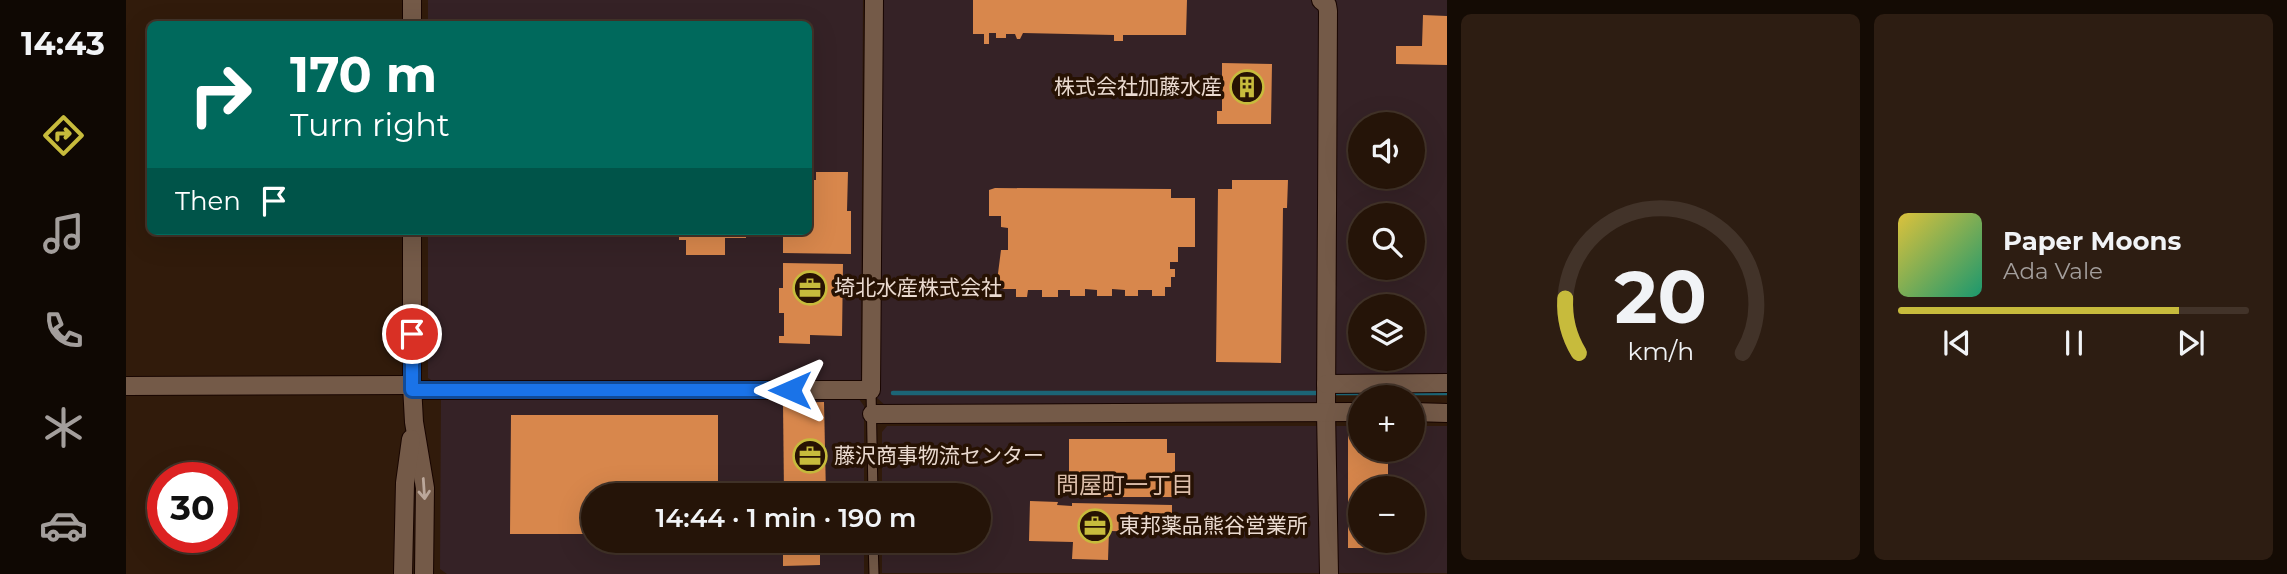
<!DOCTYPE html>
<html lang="en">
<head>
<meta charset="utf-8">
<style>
  :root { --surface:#251408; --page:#2d1d12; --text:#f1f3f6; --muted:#a39e9c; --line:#423329; --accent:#c7bb3c }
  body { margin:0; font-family:Montserrat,"Noto Sans JP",sans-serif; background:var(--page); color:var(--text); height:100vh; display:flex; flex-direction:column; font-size:26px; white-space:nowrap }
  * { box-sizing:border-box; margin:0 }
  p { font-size:23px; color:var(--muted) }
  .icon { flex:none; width:38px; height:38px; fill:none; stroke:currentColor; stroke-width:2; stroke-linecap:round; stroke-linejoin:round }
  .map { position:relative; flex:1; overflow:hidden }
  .panel { display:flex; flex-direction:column; gap:14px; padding:14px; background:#140b04; width:840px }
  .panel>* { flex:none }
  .banner { position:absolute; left:21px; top:21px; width:665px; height:214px; border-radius:10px; box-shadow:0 7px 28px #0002,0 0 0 2px var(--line); background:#00695c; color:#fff; overflow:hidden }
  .buttons { position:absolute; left:1222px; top:112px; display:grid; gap:14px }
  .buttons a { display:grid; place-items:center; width:77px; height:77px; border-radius:50%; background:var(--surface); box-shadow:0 7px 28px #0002,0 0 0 2px var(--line); font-size:35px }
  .speed { position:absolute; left:21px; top:462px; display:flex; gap:14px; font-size:35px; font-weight:700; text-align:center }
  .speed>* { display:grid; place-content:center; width:91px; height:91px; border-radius:50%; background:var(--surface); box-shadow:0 7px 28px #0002,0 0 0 2px var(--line); line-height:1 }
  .speed .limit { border:10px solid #d22; background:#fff; color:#111 }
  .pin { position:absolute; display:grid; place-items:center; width:60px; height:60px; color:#fff; margin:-30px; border:4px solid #fff; border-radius:50%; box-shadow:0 2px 7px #0007 }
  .me { position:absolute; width:77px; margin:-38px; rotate:270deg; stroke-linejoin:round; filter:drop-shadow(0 0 5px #0008) }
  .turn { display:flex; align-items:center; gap:24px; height:147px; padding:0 28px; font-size:32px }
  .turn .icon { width:91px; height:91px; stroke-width:2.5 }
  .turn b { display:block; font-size:49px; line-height:60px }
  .then { display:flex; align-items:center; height:66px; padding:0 28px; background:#0003; gap:14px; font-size:26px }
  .panel .tile { flex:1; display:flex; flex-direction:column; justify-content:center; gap:10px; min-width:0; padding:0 24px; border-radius:10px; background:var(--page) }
  .panel .dial { align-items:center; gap:0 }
  .dial svg { height:182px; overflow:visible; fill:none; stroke:var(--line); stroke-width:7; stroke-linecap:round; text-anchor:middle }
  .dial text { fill:var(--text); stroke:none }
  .song { display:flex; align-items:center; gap:21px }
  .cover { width:84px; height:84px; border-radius:10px; background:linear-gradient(135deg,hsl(50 70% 55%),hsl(160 70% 35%)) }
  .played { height:7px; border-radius:4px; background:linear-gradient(90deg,var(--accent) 80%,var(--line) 80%) }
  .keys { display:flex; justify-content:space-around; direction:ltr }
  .panel .tiles { flex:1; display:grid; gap:14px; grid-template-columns:repeat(2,1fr) }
  .trip { position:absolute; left:455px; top:483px; width:410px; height:70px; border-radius:35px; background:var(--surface); box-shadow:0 7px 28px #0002,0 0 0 2px var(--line); font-weight:600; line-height:70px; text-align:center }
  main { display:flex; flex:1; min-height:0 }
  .menu { display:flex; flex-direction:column; width:126px; justify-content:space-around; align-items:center; background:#0f0803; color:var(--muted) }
  .menu .icon { width:49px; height:49px }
  .menu .active { color:var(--accent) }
  .menu b { font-size:32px; color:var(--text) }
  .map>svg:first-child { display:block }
  .commercial { fill:#352226; fill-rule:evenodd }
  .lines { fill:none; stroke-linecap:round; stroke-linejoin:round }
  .stream { stroke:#1c6576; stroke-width:4.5 }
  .building { fill:#d8874c }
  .lane-casing { stroke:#180500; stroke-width:11 }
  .street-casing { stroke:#180500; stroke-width:20 }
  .secondary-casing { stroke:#180500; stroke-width:20 }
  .lane { stroke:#745a48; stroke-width:9 }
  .street { stroke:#745a48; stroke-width:18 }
  .secondary { stroke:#745a48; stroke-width:18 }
  .oneway { stroke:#bba79a }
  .route-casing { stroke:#114b97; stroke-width:18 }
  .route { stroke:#1a73e8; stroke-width:12 }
  .labels { text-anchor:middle; stroke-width:7; stroke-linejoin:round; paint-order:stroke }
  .poi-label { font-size:21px; fill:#eadad0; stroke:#271203; text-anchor:start }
  .neighbourhood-label { font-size:23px; fill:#dcbeaa; stroke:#271203 }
</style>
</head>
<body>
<main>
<nav class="menu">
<b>14:43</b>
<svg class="icon active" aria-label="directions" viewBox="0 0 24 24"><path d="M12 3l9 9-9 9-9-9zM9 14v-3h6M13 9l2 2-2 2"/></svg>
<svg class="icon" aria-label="music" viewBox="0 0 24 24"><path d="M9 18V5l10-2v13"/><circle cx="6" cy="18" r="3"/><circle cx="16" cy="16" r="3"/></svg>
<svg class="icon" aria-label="phone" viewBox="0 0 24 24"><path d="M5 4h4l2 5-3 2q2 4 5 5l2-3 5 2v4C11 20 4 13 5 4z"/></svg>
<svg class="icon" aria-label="climate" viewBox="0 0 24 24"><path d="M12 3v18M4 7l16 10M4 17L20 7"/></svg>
<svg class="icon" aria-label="car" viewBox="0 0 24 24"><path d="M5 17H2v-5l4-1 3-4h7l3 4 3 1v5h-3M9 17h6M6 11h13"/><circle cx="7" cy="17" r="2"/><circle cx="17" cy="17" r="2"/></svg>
</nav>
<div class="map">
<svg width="1321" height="574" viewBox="0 0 1321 574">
  <rect width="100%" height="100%" fill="#311b0b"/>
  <g class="commercial">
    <polygon points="302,0 737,0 735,375 737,375 737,384 308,382 302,378 302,231 682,231 682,24 302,24"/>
    <path d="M755,0H1321V380H1199L1198,408L763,409L750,397ZM1234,124H1286V177H1234ZM1234,215H1286V268H1234ZM1234,306H1286V359H1234Z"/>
    <polygon points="315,399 733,399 738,406 738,495 467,495 467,541 738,541 738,574 321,574 314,569"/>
    <path d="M761,426H1234V450H1286V426H1321V573H756V541H852V495H756V432ZM1234,488H1286V541H1234Z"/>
  </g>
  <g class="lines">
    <g class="stream">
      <polyline points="767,393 1197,393"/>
      <polyline points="1206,393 1321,393"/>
    </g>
  </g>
  <g class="building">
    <polygon points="847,0 1061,0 1060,35 997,35 997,41 988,41 988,35 897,33 894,39 891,39 889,34 880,34 880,38 870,38 870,33 863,33 863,44 858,44 858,34 847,34"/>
    <polygon points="1297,15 1321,16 1321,65 1270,64 1270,46 1296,46"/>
    <polygon points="1096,63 1146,64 1145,124 1091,124 1091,111 1096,111"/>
    <polygon points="690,172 722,172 721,211 725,211 725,254 657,253 657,231 682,231 682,180 690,180"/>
    <polygon points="1106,180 1162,180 1161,208 1157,208 1155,363 1090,362 1092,189 1106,189"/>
    <polygon points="869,188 1045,189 1045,198 1069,198 1069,247 1052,247 1052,262 1044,262 1044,269 1049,269 1049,277 1045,277 1045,287 1039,287 1039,296 1026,296 1026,290 1012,290 1012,296 999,296 999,290 986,289 986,296 971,296 971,290 959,289 959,296 944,296 944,290 932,290 932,297 916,297 916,290 902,290 901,297 890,297 890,289 870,289 875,250 882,250 882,228 875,227 875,216 863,216 863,190"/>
    <polygon points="553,231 620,231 620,238 599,238 599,255 560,255 560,240 553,240"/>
    <polygon points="657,263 717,264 716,336 684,335 684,344 653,343 653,336 658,336 658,313 653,313 653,288 657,288"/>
    <polygon points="698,402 700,495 658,495 657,403"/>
    <polygon points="385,415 592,415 592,495 467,495 467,534 384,534"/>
    <polygon points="1222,430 1234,430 1234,450 1262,450 1262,488 1234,488 1234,541 1262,541 1262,548 1222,548"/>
    <polygon points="943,439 1041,439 1041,453 1049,453 1049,497 943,497"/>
    <polygon points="904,501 932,502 931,505 946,506 946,503 1046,505 1046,530 1037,529 1037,532 983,531 982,560 946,559 947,542 903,541"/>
    <rect x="496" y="541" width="84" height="7"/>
    <polygon points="657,541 694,541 694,565 657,566"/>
  </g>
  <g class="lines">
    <defs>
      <g id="lane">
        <polyline points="745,390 747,495"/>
        <polyline points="747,541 748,574"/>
      </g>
      <g id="street">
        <polyline points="1195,0 1201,5 1202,11 1200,412 1203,574"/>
        <polyline points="1200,384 1321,383"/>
        <polyline points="0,386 286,385"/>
        <polyline points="286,390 745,390 748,0"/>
        <polyline points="1286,412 1321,413"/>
        <polyline points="746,414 1234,412"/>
      </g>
      <g id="secondary">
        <polyline points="286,0 286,24"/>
        <polyline points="286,231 286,385 288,422 299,488 298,574"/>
        <polyline points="277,574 279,483 285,439"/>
      </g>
    </defs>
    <use href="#lane" class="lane-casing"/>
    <use href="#street" class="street-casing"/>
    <use href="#secondary" class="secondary-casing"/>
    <use href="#lane" class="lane"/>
    <use href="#street" class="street"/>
    <use href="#secondary" class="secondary"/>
  </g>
  <defs><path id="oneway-shaft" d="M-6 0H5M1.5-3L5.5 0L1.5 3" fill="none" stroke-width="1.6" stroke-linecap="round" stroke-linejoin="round" transform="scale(1.75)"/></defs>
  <use class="oneway" href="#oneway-shaft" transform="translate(298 489) rotate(86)"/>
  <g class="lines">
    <defs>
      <polyline id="route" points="286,334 286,390 664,390"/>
    </defs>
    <use href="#route" class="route-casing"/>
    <use href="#route" class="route"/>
  </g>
  <defs>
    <symbol id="building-ring" viewBox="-11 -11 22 22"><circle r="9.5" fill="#271203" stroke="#c7bb3c" stroke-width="1.5"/><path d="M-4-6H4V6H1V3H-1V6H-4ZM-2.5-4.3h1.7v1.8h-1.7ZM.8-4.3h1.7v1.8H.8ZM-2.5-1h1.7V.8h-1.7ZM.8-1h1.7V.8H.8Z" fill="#c7bb3c"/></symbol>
    <symbol id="office-ring" viewBox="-11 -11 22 22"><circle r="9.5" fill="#271203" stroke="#c7bb3c" stroke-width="1.5"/><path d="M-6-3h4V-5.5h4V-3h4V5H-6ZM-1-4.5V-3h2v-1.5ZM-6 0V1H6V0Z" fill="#c7bb3c"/></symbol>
  </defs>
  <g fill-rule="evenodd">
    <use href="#building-ring" x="1102" y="68" width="38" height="38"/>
    <use href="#office-ring" x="665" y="269" width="38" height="38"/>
    <use href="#office-ring" x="665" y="437" width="38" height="38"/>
    <use href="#office-ring" x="950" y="507" width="38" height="38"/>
  </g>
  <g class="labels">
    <g class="poi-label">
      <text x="1096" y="94" text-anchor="end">株式会社加藤水産</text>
      <text x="708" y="295">埼北水産株式会社</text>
      <text x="708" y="463">藤沢商事物流センター</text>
      <text x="993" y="533">東邦薬品熊谷営業所</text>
    </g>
    <g class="neighbourhood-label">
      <text x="999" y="493">問屋町一丁目</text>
    </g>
  </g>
</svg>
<div class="buttons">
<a><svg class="icon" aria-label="sound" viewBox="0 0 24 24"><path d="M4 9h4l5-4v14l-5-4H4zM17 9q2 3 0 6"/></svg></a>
<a><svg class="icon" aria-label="search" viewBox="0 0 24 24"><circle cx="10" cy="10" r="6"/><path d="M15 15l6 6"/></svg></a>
<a><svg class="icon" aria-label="layers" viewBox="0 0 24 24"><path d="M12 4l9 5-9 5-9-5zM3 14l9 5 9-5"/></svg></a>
<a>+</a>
<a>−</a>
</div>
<div class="speed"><div class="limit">30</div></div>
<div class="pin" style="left:286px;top:334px;background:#d93025"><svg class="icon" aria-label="arrive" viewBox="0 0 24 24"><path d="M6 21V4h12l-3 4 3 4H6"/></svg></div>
<svg class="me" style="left:664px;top:390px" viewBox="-20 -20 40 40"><path d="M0-17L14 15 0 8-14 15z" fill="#1a73e8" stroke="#fff" stroke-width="4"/></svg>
<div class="trip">14:44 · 1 min · 190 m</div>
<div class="banner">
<div class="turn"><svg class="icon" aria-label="right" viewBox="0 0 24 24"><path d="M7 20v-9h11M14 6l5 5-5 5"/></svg><div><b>170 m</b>Turn right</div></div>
<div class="then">Then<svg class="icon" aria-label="arrive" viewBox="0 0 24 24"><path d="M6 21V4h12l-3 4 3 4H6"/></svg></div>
</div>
</div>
<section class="panel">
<div class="tiles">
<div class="tile dial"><svg viewBox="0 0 100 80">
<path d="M14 69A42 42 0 1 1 86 69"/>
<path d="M14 69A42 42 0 0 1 8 45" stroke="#c7bb3c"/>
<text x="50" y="56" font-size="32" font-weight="700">20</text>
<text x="50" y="72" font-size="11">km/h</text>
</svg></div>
<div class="tile">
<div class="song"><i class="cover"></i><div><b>Paper Moons</b><p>Ada Vale</p></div></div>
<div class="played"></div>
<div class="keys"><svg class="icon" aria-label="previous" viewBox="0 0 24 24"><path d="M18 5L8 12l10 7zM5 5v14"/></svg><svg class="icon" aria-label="pause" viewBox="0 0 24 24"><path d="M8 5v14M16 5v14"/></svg><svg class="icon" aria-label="next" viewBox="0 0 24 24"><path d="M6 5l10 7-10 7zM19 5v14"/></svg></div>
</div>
</div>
</section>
</main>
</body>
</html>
